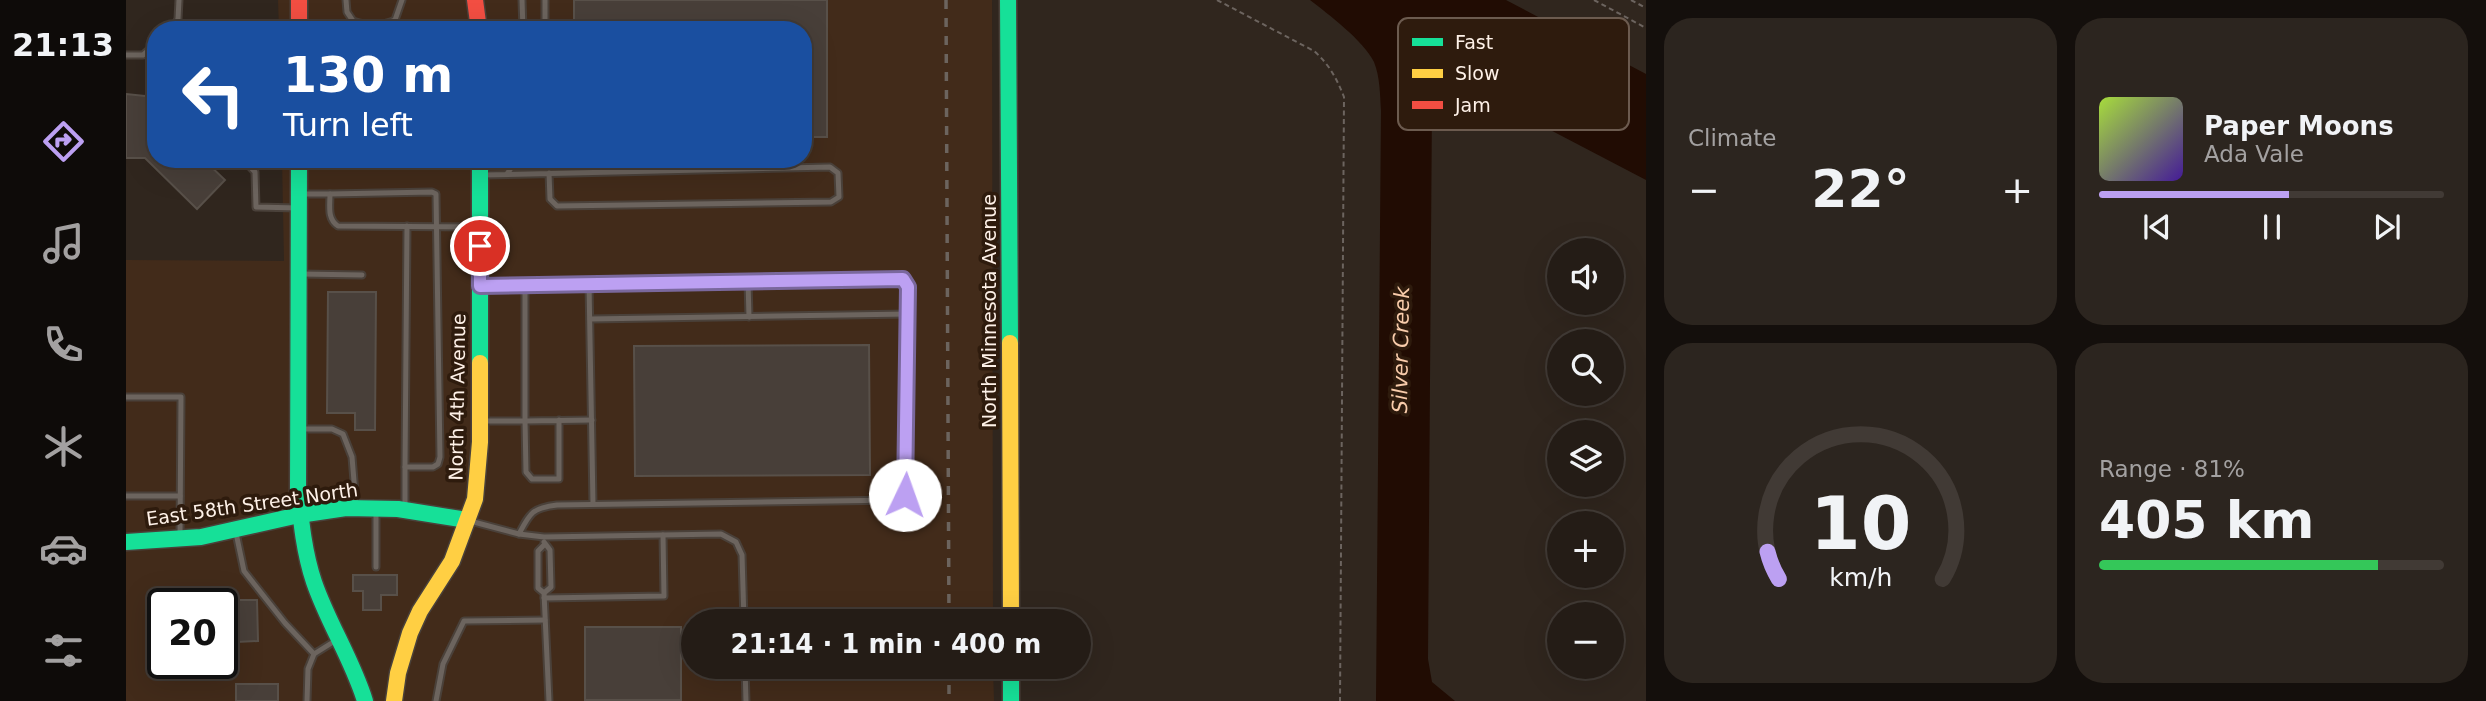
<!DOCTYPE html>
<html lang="en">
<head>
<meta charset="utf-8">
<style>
  :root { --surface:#241c16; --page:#2c251f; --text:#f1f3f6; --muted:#a3a1a1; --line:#413a35; --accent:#bca0f2 }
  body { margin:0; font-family:"DejaVu Sans",sans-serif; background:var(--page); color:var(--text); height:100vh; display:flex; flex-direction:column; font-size:26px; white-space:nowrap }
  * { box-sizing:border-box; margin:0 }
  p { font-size:23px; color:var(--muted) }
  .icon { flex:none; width:38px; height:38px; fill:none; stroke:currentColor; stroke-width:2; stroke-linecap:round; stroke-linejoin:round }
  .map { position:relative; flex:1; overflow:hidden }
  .sheet { display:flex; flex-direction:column; gap:18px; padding:18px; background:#140f0c; width:840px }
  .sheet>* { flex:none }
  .guide { position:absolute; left:21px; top:21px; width:665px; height:147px; border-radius:28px; box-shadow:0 7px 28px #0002,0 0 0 2px var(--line); background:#1a4fa0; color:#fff; overflow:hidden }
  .buttons { position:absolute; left:1421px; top:238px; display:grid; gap:14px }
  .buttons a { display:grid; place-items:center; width:77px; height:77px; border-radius:50%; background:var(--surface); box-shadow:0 7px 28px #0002,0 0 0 2px var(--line); font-size:35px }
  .speed { position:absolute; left:21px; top:588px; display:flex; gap:14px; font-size:35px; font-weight:700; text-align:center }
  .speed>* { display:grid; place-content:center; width:91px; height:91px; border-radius:50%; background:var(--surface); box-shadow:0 7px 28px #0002,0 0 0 2px var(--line); line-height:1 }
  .speed .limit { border:4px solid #111; border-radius:10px; background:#fff; color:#111 }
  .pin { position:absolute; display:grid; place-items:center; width:60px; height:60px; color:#fff; margin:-30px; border:4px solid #fff; border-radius:50%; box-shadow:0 2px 7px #0007 }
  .me { position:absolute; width:77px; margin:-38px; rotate:3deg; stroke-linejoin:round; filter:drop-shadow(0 0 5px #0008) }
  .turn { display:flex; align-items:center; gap:24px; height:147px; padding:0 21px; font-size:32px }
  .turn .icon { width:91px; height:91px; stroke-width:2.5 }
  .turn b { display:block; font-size:49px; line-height:60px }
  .big { font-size:52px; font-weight:700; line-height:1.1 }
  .sheet .card { flex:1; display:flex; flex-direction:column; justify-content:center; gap:10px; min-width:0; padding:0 24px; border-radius:28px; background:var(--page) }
  .sheet .dial { align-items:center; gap:0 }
  .dial svg { height:182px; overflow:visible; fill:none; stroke:var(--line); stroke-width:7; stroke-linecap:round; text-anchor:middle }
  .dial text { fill:var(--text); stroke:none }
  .song { display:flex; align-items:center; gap:21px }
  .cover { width:84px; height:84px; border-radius:10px; background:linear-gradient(135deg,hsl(80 70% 55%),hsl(260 70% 35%)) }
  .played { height:7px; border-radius:4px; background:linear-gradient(90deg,var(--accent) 55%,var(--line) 55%) }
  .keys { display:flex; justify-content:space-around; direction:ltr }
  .heat { display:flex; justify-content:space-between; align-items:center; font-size:38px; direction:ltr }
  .charge { height:10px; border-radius:5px; background:linear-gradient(90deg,#34c759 81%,var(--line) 0) }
  .sheet .tiles { flex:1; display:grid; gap:18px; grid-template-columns:repeat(2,1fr) }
  .trip { position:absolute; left:555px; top:609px; width:410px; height:70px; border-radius:35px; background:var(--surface); box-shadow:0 7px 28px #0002,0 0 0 2px var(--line); font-weight:700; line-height:70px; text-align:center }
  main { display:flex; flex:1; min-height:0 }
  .dock { display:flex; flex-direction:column; width:126px; justify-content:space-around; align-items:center; background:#0e0b09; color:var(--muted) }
  .dock .icon { width:49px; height:49px }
  .dock .current { color:var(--accent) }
  .dock b { font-size:32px; color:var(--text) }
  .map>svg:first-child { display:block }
  .built { fill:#422b1a; fill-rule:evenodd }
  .water { fill:#210c03 }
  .building { fill:#483f39; stroke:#585049; stroke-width:2 }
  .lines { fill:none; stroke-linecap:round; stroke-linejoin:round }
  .lane-casing { stroke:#4a413a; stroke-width:9 }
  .fast-casing { stroke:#4a413a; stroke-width:19 }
  .slow-casing { stroke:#4a413a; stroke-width:19 }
  .jam-casing { stroke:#4a413a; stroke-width:19 }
  .path { stroke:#6c645f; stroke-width:2; stroke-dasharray:5 3.5; stroke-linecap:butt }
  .lane { stroke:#6c645e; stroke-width:5 }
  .fast { stroke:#16e098; stroke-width:16 }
  .slow { stroke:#ffcf43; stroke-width:16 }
  .jam { stroke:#f24e42; stroke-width:16 }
  .rail { stroke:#6c645e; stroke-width:3.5; stroke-dasharray:9 9; stroke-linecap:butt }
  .route-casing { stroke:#7a689d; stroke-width:18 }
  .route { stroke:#bca0f2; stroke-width:12 }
  .labels { text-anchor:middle; stroke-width:7; stroke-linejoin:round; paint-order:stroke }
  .street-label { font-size:19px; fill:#fef1e8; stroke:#2e1b0d }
  .water-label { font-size:21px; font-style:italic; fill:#f9ccab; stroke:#2e1b0d }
  .key { fill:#2e1b0d; stroke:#6c5b4f; stroke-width:2 }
  .key-label { font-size:19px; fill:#fef1e8 }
</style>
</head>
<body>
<main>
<nav class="dock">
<b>21:13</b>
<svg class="icon current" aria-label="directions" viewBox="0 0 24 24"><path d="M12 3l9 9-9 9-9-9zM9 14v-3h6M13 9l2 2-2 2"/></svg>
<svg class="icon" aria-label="music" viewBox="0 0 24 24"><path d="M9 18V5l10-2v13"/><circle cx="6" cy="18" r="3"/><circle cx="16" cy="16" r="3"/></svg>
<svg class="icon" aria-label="phone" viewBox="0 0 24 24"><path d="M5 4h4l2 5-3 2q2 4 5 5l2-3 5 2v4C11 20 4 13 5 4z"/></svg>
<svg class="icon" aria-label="climate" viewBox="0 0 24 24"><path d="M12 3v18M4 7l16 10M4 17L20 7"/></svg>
<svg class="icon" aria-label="car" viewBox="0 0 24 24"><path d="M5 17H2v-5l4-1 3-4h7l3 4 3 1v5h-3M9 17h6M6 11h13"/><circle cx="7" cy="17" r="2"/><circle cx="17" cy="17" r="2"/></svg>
<svg class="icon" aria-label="filters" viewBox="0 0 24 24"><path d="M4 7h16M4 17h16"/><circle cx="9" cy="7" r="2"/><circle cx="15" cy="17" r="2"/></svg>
</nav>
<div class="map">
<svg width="1520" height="701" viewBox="0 0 1520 701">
  <rect width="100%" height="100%" fill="#30261e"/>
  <path class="built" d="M152,0H866L867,621H567V667H867L868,701H0V260L158,261L156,159H677V30H153ZM37,604H96V663H37Z"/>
  <path class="water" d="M1184,0H1380L1520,74V180L1329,80L1321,79L1310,88L1306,102L1302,659L1306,682L1329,701H1250L1255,111C1254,94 1254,77 1248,62C1238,41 1202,14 1184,0Z"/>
  <g class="building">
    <polygon points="448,0 701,0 701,137 677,137 677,30 448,30"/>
    <polygon points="30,86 30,159 77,159 99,180 71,209 19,158 0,158 0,94 19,96"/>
    <polygon points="202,292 250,292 249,430 229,430 229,413 201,413"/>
    <polygon points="743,345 744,475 509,476 508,346"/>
    <polygon points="227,575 271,575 271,595 255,595 255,610 237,610 237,591 227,591"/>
    <polygon points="110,600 131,600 132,641 111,642"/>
    <rect x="459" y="627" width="96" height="73"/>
    <rect x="110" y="684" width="42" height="17"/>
  </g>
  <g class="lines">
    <defs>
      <g id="lane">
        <path d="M220,0L221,12L227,21C240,26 257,26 269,20L276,0"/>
        <polyline points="396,0 397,30"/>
        <polyline points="419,0 419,30"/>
        <polyline points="46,30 52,19 53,0"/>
        <polyline points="0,55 17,55 30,44"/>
        <polyline points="117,159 129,172 130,207 172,208"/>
        <polyline points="381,174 391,159"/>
        <polyline points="357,175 704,167 712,173 713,197 705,202 431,206 424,199 423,173"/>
        <path d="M175,194H204C204,206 201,219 212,226L351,227"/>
        <polyline points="204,194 306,192 310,194 314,457 312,464 307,467 279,467 279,506"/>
        <polyline points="176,274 236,275"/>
        <polyline points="622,281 623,317"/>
        <polyline points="463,284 467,504"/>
        <path d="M358,286L771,279L777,280L782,287L780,486L779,495L774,500L431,505C406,508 404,513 393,534"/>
        <polyline points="464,319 782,314"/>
        <polyline points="0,397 55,397 54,536"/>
        <polyline points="433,420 433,479 406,479 400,472 399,421 466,420"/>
        <polyline points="357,421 399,421 399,285"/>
        <polyline points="176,429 206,429 217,434 226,457 230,505"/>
        <polyline points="279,467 281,226"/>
        <polyline points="0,496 54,496"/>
        <polyline points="344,521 393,534 418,537 595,534 610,542 616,555 618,621"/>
        <polyline points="110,533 118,571 159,623 188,654"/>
        <polyline points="418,542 424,550 425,587 418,593"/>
        <polyline points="418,545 412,551 412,588 418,593 423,701"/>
        <polyline points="250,567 250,511"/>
        <polyline points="418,598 538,596 537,535"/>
        <polyline points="619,667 620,701"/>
        <polyline points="181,701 182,669 188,654 212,639"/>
        <polyline points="310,701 317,664 338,621 419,620"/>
      </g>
      <g id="fast">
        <polyline points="882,0 884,343"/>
        <path d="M173,159L172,491C175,521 178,552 188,582C202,623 226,659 239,701"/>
        <polyline points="354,159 354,363"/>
        <polyline points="0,542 75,537 173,515 220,508 272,509 341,520"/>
        <polyline points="885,667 885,701"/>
      </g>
      <g id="slow">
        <polyline points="884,343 885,621"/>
        <polyline points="268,701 272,673 284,633 294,611 326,561 349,499 354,442 354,363"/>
      </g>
      <g id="jam">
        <polyline points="173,0 173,30"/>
        <polyline points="349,0 353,30"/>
      </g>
    </defs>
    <use href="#lane" class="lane-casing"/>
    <use href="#fast" class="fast-casing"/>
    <use href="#slow" class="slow-casing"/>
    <use href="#jam" class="jam-casing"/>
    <g class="path">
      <path d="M1091,0L1188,51C1203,64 1211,79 1218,97L1214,701"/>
      <polyline points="1468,0 1520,28"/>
      <polyline points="1505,0 1520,8"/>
    </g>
    <use href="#lane" class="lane"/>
    <use href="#fast" class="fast"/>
    <use href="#slow" class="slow"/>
    <use href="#jam" class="jam"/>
    <g class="rail">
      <polyline points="820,0 823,621"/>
      <polyline points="823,667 823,701"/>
    </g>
  </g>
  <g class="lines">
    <defs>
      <polyline id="route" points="354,246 354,286 777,279 782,287 779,495"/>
    </defs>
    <use href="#route" class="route-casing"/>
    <use href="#route" class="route"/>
  </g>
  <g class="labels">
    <g class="street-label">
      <text transform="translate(863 311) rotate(-90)" y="7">North Minnesota Avenue</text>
      <text transform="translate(331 397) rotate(-89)" y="7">North 4th Avenue</text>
      <text transform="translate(126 504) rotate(-8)" y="7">East 58th Street North</text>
    </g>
    <g class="water-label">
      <text transform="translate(1275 350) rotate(-89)" y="7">Silver Creek</text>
    </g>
  </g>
  <rect x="1272" y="18" width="231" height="112" rx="10" class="key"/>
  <rect x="1286" y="38" width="31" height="8" fill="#16e098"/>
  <rect x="1286" y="69" width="31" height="9" fill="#ffcf43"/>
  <rect x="1286" y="101" width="31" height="8" fill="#f24e42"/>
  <g class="key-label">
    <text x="1329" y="49">Fast</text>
    <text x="1329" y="80">Slow</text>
    <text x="1329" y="112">Jam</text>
  </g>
</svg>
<div class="buttons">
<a><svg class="icon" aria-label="sound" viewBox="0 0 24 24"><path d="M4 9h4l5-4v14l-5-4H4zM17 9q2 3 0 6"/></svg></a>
<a><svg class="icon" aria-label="search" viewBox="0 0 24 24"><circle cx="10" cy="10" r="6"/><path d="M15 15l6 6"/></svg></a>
<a><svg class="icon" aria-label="layers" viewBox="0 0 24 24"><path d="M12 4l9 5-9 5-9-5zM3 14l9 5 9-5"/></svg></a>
<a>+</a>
<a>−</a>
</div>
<div class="speed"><div class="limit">20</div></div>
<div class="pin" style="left:354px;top:246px;background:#d93025"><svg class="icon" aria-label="arrive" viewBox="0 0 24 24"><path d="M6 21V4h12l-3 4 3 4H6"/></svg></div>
<svg class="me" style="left:779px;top:495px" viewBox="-20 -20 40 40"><circle r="19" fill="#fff"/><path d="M0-13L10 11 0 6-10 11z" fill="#bca0f2"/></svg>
<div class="trip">21:14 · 1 min · 400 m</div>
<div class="guide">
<div class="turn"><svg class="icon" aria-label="left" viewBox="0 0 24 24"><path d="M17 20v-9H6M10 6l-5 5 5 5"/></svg><div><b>130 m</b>Turn left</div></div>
</div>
</div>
<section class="sheet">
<div class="tiles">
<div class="card"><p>Climate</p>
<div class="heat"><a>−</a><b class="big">22°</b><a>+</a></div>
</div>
<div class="card">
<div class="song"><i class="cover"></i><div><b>Paper Moons</b><p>Ada Vale</p></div></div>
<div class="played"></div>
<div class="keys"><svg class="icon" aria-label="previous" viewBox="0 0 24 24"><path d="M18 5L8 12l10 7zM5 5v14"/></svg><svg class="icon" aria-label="pause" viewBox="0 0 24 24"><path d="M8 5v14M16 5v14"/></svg><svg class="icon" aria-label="next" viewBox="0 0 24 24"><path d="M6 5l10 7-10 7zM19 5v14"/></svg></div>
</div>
<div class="card dial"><svg viewBox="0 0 100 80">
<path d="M14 69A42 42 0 1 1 86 69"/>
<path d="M14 69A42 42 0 0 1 9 57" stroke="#bca0f2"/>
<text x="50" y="56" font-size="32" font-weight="700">10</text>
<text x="50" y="72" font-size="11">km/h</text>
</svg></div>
<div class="card"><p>Range · 81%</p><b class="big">405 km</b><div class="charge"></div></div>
</div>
</section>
</main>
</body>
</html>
